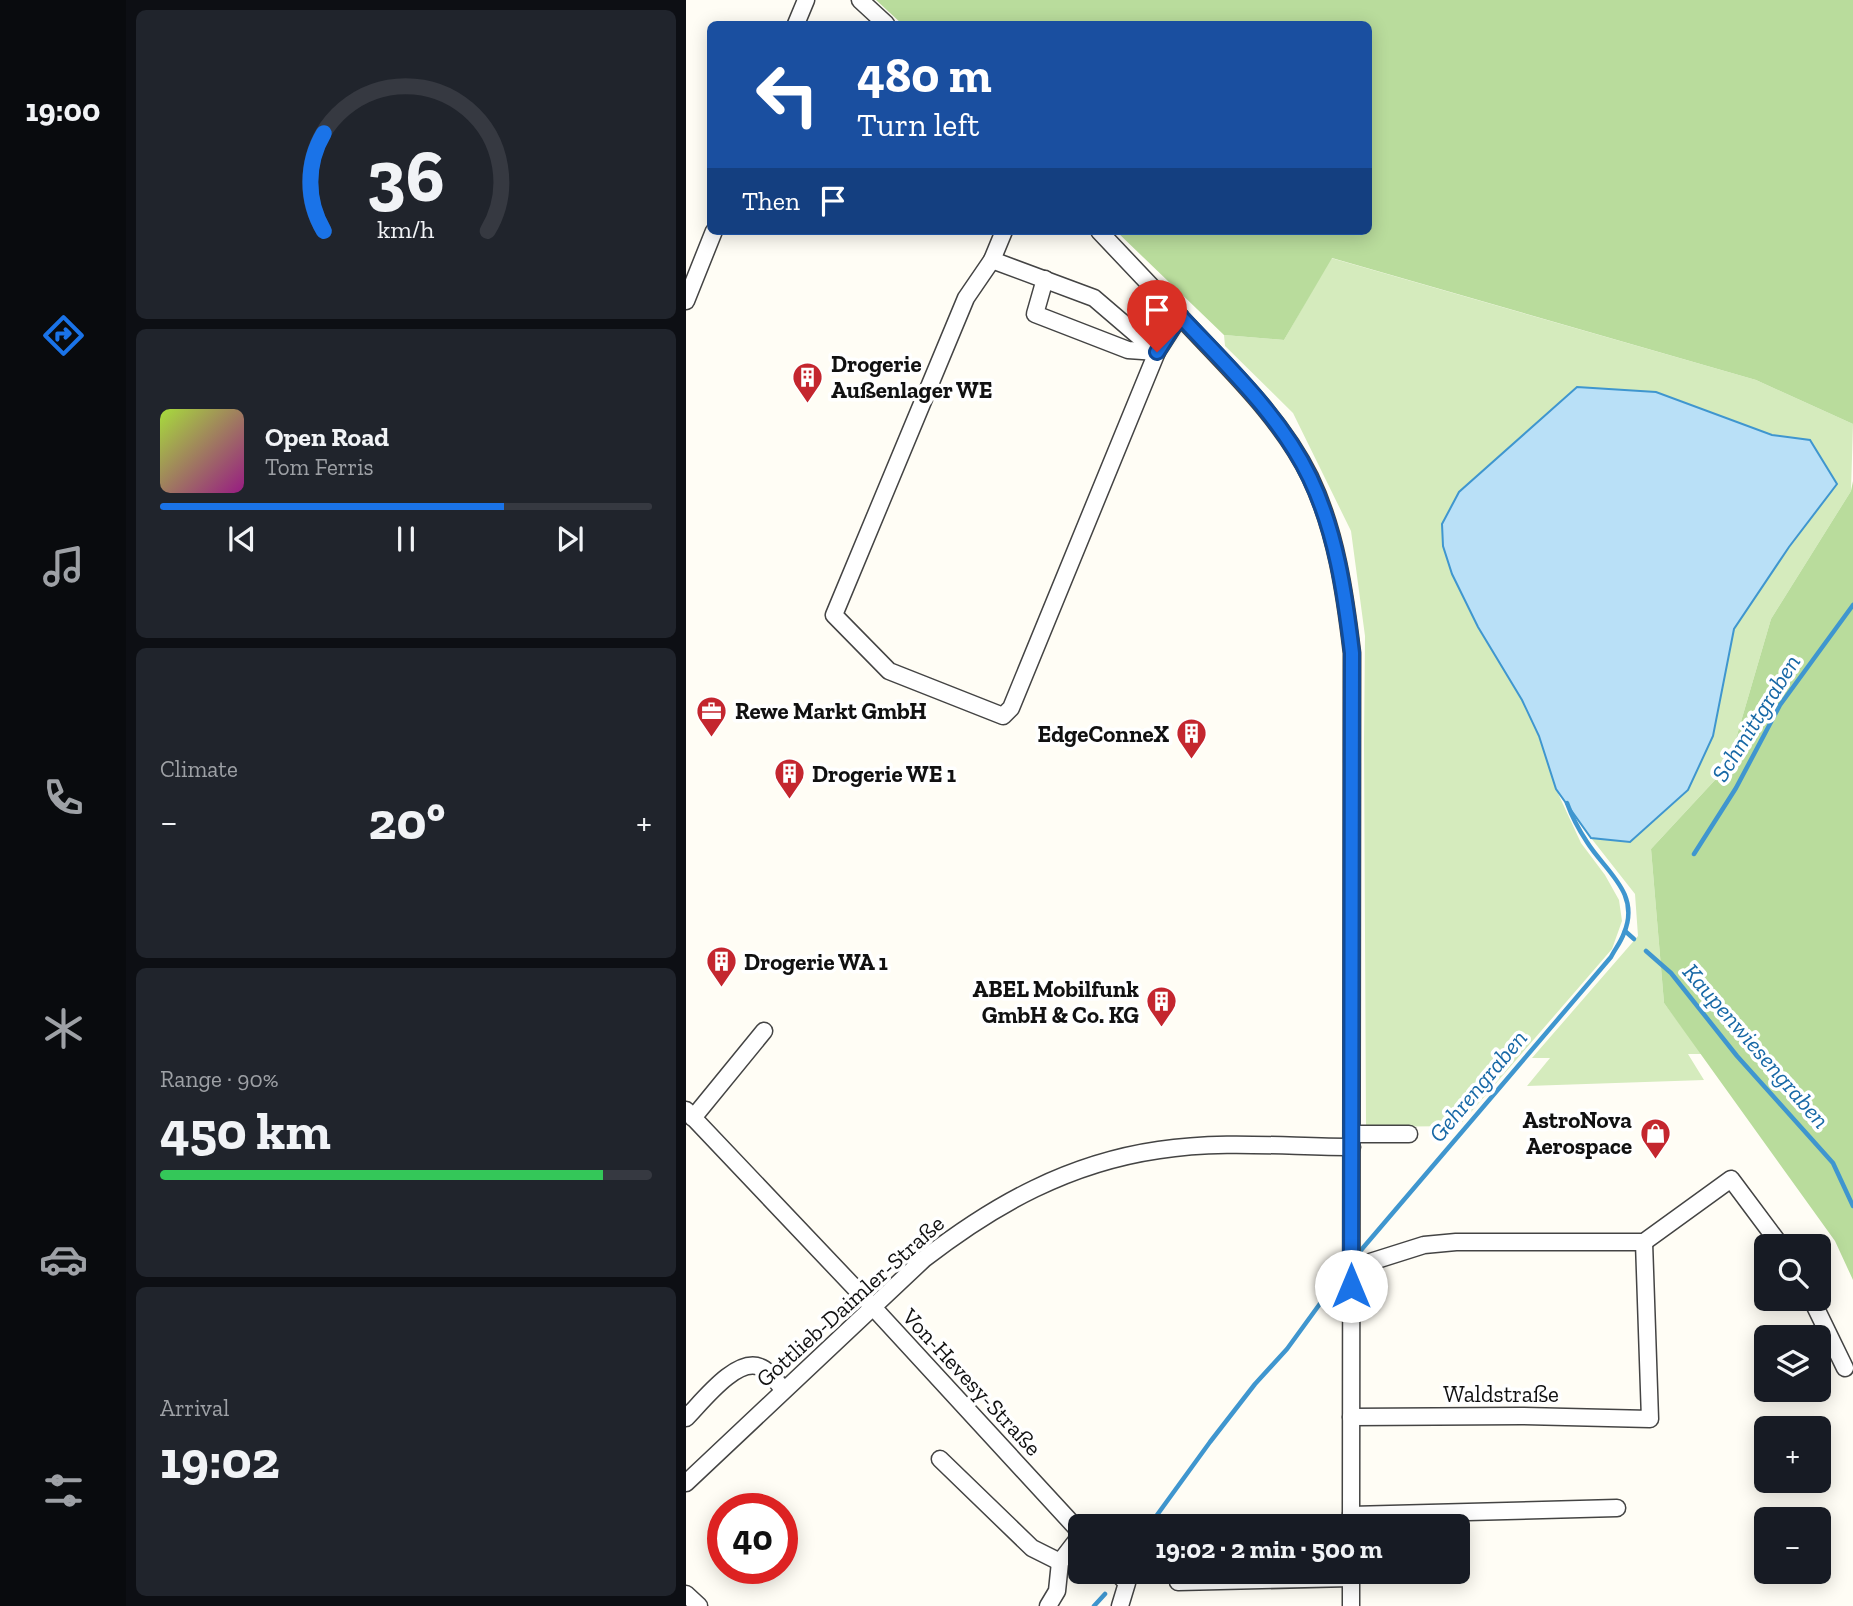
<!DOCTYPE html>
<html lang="en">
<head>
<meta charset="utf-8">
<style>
  :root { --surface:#171b24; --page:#20242c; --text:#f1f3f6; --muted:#9ea1a6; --line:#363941; --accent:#1a73e8 }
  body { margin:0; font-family:"Zilla Slab",serif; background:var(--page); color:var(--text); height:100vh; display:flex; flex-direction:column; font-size:26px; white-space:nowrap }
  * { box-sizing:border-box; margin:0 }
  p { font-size:23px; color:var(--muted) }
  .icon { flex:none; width:38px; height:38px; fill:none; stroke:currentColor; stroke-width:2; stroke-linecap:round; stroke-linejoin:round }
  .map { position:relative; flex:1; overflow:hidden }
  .panel { display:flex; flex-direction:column; gap:10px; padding:10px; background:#0d0f14; width:560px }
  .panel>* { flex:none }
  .banner { position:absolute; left:21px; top:21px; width:665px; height:214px; border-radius:10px; box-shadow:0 4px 18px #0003; background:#1a4fa0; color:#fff; overflow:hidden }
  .controls { position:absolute; left:1068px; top:1234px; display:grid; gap:14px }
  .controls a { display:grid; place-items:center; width:77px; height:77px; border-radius:10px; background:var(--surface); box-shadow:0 4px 18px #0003; font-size:35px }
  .speed { position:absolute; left:21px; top:1493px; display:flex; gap:14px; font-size:35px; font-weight:700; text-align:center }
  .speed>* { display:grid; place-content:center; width:91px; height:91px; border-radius:50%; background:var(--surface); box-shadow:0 4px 18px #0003; line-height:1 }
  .speed .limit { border:10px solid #d22; background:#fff; color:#111 }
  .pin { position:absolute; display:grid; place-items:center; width:60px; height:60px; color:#fff; margin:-72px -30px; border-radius:50% 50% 50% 0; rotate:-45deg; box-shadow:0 0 7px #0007 }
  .pin .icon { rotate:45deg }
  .me { position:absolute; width:77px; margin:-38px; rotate:0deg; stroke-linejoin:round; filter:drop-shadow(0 0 5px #0008) }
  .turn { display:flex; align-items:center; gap:24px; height:147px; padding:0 35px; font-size:32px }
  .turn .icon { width:91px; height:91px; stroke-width:2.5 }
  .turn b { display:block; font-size:49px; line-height:60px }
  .then { display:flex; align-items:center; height:66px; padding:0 35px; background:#0003; gap:14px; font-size:26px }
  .big { font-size:52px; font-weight:700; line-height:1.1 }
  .panel .card { flex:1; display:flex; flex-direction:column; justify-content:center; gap:10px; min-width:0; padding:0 24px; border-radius:10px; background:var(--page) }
  .panel .dial { align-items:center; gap:0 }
  .dial svg { height:182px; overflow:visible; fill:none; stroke:var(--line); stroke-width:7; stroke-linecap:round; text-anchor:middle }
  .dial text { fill:var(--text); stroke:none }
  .song { display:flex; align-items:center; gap:21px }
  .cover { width:84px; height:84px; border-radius:10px; background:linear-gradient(135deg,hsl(80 70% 55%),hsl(310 70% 35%)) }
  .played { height:7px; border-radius:4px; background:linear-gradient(90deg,var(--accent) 70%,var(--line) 70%) }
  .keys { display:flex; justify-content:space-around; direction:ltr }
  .heat { display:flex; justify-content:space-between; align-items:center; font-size:38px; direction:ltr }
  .charge { height:10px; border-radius:5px; background:linear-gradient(90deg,#34c759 90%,var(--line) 0) }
  .trip { position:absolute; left:382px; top:1514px; width:402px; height:70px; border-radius:10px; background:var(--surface); box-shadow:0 4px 18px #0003; font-weight:700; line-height:70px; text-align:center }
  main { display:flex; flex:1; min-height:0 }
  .tabs { display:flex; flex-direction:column; width:126px; justify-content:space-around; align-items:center; background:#090b0e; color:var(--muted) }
  .tabs .icon { width:49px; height:49px }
  .tabs .on { color:var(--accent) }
  .tabs b { font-size:32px; color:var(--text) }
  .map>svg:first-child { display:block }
  .green { fill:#d5ebbd }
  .forest { fill:#b9dc9c }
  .water { fill:#b9e0f7; stroke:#3f96cf; stroke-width:2 }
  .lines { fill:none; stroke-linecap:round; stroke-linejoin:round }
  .stream { stroke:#3f96cf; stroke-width:4.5 }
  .minor-casing { stroke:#444; stroke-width:19 }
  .minor { stroke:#fff; stroke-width:16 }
  .route-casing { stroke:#114b97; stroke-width:18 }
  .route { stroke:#1a73e8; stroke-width:12 }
  .labels { text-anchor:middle; stroke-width:7; stroke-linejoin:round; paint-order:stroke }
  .poi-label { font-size:23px; font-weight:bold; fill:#111; stroke:#fff; text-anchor:start }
  .street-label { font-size:23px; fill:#111; stroke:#fff }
  .water-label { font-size:24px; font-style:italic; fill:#1768a6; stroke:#fff }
</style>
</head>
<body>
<main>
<nav class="tabs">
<b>19:00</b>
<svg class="icon on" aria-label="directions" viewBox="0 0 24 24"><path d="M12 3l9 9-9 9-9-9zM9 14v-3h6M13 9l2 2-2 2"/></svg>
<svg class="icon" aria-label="music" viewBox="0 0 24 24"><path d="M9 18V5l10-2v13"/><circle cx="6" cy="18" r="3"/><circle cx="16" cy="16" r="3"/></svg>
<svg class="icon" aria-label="phone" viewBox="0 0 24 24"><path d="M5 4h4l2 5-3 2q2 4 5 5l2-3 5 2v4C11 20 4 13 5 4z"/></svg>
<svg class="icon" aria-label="climate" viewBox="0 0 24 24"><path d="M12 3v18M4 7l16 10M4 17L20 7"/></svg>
<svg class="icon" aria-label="car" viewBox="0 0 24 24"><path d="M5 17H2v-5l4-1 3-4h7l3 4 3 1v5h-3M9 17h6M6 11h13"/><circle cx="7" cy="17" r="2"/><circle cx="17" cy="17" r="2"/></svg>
<svg class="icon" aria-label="filters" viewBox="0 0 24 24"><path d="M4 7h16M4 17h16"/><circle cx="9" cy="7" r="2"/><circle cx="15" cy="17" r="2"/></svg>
</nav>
<section class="panel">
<div class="card dial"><svg viewBox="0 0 100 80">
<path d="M14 69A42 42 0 1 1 86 69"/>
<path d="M14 69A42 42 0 0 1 14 26" stroke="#1a73e8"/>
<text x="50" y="56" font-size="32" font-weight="700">36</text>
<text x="50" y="72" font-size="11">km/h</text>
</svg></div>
<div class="card">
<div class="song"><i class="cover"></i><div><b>Open Road</b><p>Tom Ferris</p></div></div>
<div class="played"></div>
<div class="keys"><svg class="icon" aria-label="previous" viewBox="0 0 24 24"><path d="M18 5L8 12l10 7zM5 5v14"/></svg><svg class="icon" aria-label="pause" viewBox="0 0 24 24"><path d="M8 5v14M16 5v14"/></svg><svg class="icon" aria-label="next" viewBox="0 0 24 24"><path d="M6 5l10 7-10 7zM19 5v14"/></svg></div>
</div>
<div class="card"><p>Climate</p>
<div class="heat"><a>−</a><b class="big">20°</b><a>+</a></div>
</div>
<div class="card"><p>Range · 90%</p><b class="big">450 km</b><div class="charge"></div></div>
<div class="card"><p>Arrival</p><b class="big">19:02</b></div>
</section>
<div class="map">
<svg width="1167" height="1606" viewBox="0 0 1167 1606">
  <rect width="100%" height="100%" fill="#fffdf5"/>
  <polygon class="green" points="645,258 1070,380 1167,424 1165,491 1085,619 1042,766 965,849 978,1003 1016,1054 1002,1054 1018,1080 841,1086 864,1058 846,1058 952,936 949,894 905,838 944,842 1027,736 1048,629 1103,547 1151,484 1124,440 1086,435 970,392 792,627 836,700 853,736 870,789 895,843 919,875 933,900 936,921 926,949 773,1126 680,1127 678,741 679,636 665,531 607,413 539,346 538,335 598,340"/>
  <g class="forest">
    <polygon points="190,0 1167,0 1167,424 1070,380 646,258 598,340 538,335 430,231 682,231 682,24 216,24"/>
    <polygon points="1167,481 1167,1280 1149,1241 978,1003 965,849 1042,766 1085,619 1165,491"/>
  </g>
  <polygon class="water" points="891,387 970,392 1086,435 1124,440 1151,484 1103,547 1048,629 1027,736 1002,790 944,842 905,838 870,789 853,736 836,700 792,627 766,574 757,546 756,524 773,492"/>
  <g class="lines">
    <g class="stream">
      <polyline points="1008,854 1050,788 1094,705 1167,605"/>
      <polyline points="939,931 948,939"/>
      <polyline points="960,951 985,973 1051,1056 1147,1163 1167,1206"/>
      <path d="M670,1256L925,957C929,949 935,942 938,933C955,893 919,871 901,842C893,830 886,817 881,803"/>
      <polyline points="463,1526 524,1442 569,1384 601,1349 660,1268"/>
      <polyline points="408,1606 419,1594"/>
    </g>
    <defs>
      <g id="minor">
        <polyline points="174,0 200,24"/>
        <polyline points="110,24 120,0"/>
        <polyline points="318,231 306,260 280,298 148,615 203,671 317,716 325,708 471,352 494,316"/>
        <path d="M413,231C448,268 484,306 519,343C558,384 599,426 624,477C650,531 659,594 666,653L665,1526"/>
        <polyline points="306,260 408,298 471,352"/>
        <polyline points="359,279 349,314 442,350 471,352"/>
        <polyline points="0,301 28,231"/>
        <polyline points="0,1110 186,1306 394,1532"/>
        <polyline points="7,1118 78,1031"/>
        <polyline points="666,1134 723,1134"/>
        <polyline points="665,1263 681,1263 738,1245 770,1242 958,1242 1045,1179 1095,1246"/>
        <polyline points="1125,1298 1159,1368"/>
        <polyline points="665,1417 835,1416 964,1419 958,1242"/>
        <path d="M0,1418C16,1402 50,1357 74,1367C83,1370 91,1383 98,1390"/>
        <polyline points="254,1459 346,1548 374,1562"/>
        <path d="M0,1483L238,1259C309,1204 383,1163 473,1150C536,1140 602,1147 666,1147"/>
        <polyline points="665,1515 931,1508"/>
        <polyline points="430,1572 441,1583 434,1606"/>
        <polyline points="492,1582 665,1578"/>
        <polyline points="0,1594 13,1606"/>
        <polyline points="362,1606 371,1591 374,1562 394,1536"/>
        <polyline points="665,1606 665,1572"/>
      </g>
    </defs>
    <use href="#minor" class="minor-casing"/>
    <use href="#minor" class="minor"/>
  </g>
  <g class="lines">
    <defs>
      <path id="route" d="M471,352L494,316C541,366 594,415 624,478C650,532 659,594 666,653L665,1286"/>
    </defs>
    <use href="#route" class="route-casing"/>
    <use href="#route" class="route"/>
  </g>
  <defs>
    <symbol id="building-pin" viewBox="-11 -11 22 30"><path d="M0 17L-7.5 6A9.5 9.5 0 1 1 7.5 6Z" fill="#c4262e" stroke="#fff"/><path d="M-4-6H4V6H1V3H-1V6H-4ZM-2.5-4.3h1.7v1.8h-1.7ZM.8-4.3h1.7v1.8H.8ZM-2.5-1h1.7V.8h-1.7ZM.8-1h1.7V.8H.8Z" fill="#fff"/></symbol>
    <symbol id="office-pin" viewBox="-11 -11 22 30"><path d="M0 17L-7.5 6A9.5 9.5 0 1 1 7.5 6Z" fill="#c4262e" stroke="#fff"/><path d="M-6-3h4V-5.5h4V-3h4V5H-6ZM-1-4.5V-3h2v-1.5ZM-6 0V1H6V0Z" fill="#fff"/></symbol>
    <symbol id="shop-pin" viewBox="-11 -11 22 30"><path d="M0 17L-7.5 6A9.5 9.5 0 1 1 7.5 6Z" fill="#c4262e" stroke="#fff"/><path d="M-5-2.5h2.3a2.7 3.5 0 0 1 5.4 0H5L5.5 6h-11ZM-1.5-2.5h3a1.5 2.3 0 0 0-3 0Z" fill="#fff"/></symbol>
  </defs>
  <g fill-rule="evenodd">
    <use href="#building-pin" x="104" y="360" width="35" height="47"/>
    <use href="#office-pin" x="8" y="694" width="35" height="47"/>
    <use href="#building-pin" x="488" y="716" width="35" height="47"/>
    <use href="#building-pin" x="86" y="756" width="35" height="47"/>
    <use href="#building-pin" x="18" y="944" width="35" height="47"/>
    <use href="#building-pin" x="458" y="984" width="35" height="47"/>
    <use href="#shop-pin" x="952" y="1116" width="35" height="47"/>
  </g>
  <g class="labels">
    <g class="poi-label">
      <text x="145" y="372">Drogerie<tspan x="145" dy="26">Außenlager WE</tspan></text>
      <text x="49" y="719">Rewe Markt GmbH</text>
      <text x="483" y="742" text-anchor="end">EdgeConneX</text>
      <text x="126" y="782">Drogerie WE 1</text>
      <text x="58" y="970">Drogerie WA 1</text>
      <text x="453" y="997" text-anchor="end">ABEL Mobilfunk<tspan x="453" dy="26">GmbH &amp; Co. KG</tspan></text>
      <text x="946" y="1128" text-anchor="end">AstroNova<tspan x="946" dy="26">Aerospace</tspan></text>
    </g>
    <g class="street-label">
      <text transform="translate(164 1301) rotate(-42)" y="8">Gottlieb-Daimler-Straße</text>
      <text transform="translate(286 1382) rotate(47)" y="8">Von-Hevesy-Straße</text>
      <text x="815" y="1402">Waldstraße</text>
    </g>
    <g class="water-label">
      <text transform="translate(1070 718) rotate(-58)" y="8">Schmittgraben</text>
      <text transform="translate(1070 1046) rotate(49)" y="8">Kaupenwiesengraben</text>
      <text transform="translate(792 1086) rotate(-50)" y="8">Gehrengraben</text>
    </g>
  </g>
</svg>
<div class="controls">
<a><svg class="icon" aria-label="search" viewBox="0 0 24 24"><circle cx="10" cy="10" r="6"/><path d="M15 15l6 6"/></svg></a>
<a><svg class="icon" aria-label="layers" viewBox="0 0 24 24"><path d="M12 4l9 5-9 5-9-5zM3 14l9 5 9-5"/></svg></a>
<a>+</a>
<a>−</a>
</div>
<div class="speed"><div class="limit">40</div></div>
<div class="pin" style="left:471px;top:352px;background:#d93025"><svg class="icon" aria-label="arrive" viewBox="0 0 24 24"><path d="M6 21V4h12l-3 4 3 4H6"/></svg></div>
<svg class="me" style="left:665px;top:1286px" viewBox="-20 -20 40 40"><circle r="19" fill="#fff"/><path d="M0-13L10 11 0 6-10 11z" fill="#1a73e8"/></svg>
<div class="trip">19:02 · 2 min · 500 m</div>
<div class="banner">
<div class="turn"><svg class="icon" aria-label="left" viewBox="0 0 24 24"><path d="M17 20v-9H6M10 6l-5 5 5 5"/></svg><div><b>480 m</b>Turn left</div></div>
<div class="then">Then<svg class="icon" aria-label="arrive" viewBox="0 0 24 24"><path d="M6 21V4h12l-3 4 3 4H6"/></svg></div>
</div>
</div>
</main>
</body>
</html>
